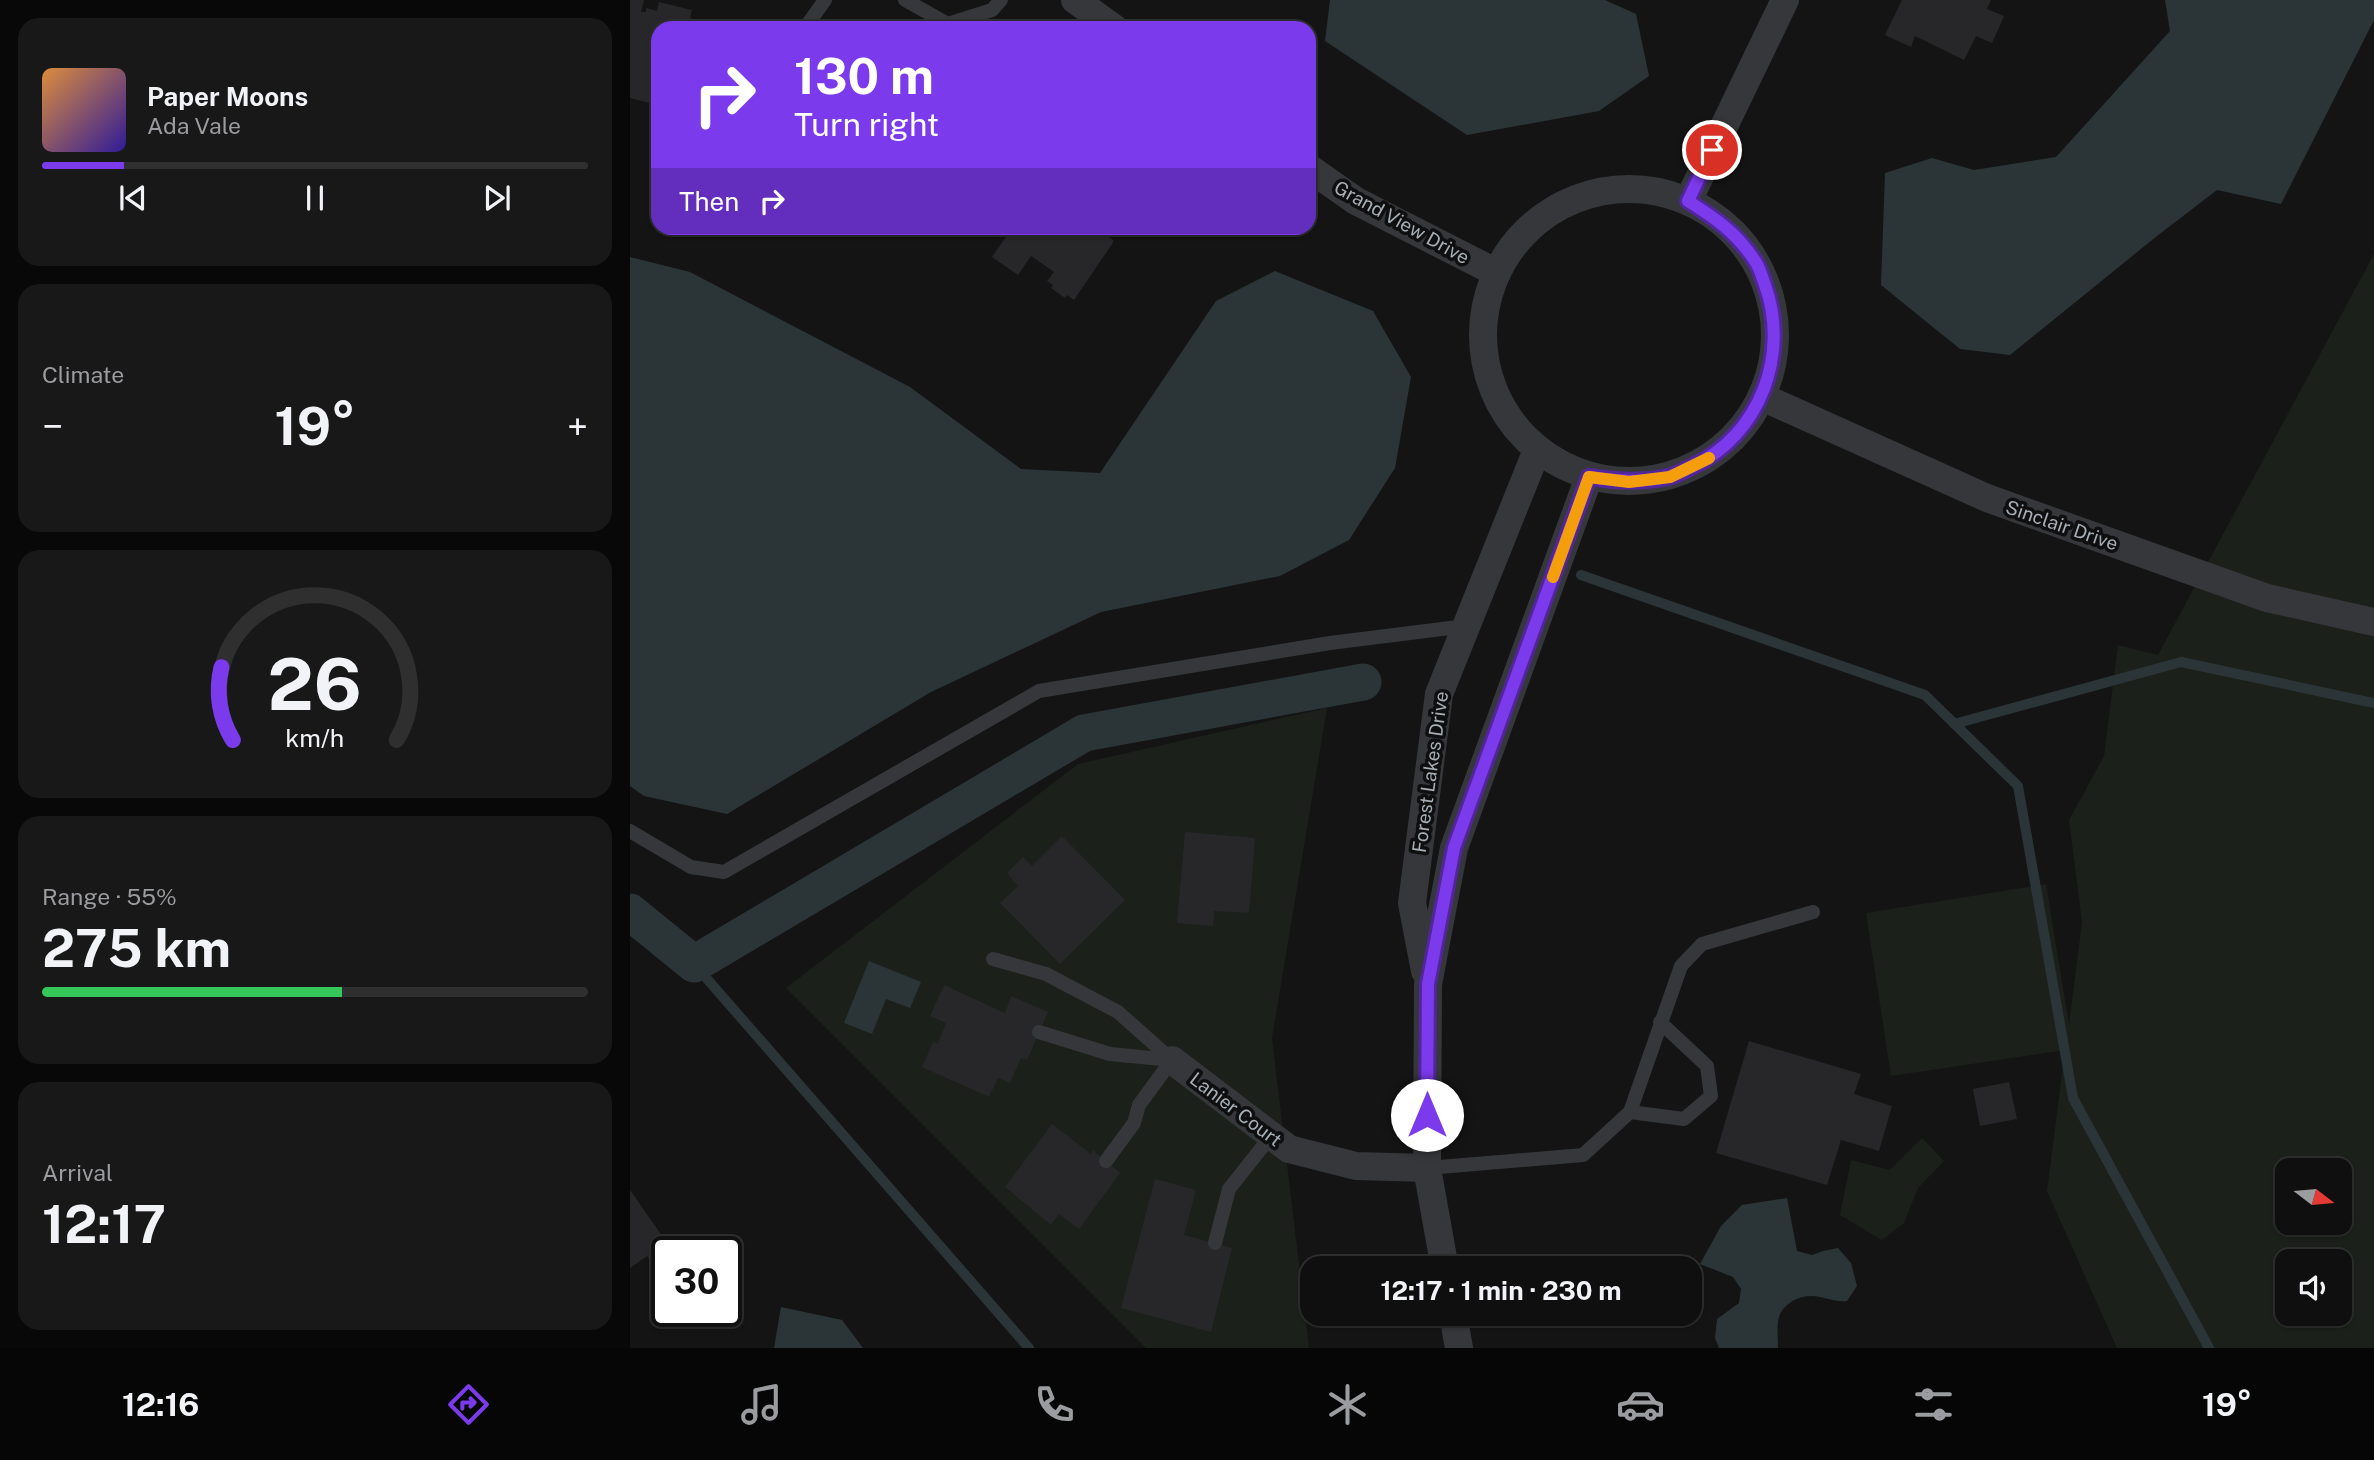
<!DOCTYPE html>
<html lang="en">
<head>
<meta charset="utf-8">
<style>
  :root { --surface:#0f0f10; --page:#181819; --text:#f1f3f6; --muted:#9b9c9f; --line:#2f2f30; --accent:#7c3aed }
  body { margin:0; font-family:"Public Sans",sans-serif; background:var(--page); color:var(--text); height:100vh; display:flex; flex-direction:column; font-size:26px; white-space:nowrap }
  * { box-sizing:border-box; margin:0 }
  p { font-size:23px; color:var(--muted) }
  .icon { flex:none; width:38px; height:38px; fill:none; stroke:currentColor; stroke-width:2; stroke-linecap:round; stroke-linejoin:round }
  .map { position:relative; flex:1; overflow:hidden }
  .side { display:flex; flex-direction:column; gap:18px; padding:18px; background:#080809; width:630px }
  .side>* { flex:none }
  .banner { position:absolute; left:21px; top:21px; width:665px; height:214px; border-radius:21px; box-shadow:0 2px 5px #0004,0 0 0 2px var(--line); background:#7c3aed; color:#fff; overflow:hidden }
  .needle { width:46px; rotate:106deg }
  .fabs { position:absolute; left:1645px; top:1158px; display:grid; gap:14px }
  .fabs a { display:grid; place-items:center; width:77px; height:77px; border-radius:14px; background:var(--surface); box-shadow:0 2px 5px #0004,0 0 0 2px var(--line); font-size:35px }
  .speed { position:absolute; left:21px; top:1236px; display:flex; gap:14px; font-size:35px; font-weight:700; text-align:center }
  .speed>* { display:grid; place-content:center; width:91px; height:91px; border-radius:50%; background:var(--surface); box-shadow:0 2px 5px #0004,0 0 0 2px var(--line); line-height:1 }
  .speed .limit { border:4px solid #111; border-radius:10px; background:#fff; color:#111 }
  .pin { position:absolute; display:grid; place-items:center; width:60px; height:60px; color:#fff; margin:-30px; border:4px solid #fff; border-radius:50%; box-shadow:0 2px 7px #0007 }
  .me { position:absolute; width:77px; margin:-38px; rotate:0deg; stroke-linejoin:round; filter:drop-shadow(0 0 5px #0008) }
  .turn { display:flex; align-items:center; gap:24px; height:147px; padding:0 28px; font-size:32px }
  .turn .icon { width:91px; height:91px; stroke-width:2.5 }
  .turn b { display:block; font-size:49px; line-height:60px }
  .then { display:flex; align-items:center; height:66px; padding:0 28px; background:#0003; gap:14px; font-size:26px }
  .big { font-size:52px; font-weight:700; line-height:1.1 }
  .side .card { flex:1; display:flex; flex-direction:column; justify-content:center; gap:10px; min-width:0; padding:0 24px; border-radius:21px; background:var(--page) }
  .side .dial { align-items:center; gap:0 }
  .dial svg { height:182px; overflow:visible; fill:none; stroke:var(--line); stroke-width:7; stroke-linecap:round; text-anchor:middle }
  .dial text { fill:var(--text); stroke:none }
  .song { display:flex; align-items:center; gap:21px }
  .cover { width:84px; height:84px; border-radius:10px; background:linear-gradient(135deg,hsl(30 70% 55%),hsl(250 70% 35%)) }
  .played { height:7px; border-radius:4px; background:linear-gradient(90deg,var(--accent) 15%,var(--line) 15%) }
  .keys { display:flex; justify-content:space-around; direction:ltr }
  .heat { display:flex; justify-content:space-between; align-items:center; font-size:38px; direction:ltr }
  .charge { height:10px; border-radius:5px; background:linear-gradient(90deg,#34c759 55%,var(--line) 0) }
  .trip { position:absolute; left:670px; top:1256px; width:402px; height:70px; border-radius:21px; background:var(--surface); box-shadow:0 2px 5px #0004,0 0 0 2px var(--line); font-weight:700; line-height:70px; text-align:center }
  .dock { display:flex; height:112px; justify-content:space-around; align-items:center; background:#060606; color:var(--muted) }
  .dock .icon { width:49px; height:49px }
  .dock .current { color:var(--accent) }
  .dock b { font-size:32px; color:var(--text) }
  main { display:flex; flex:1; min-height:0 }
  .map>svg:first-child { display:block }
  .green { fill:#1b201a; fill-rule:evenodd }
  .water { fill:#2b3538 }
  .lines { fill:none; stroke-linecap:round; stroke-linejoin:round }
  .stream { stroke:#2b3538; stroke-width:10 }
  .canal { stroke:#2b3538; stroke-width:37 }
  .building { fill:#272729 }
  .service { stroke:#35373a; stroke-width:14 }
  .minor { stroke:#35373a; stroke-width:28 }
  .route-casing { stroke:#51269a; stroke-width:18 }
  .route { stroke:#7c3aed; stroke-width:12 }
  .slow { stroke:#f59e0b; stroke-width:12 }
  .labels { text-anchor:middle; stroke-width:7; stroke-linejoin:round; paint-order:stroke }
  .street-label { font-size:19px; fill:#a6aeb5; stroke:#0f0f10 }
</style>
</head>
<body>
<main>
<section class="side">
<div class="card">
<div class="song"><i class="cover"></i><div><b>Paper Moons</b><p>Ada Vale</p></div></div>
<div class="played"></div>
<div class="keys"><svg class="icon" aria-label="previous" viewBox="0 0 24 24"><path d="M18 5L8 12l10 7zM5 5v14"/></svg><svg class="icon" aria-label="pause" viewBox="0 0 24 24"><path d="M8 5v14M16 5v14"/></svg><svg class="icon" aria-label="next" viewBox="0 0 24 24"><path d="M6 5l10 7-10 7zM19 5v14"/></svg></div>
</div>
<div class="card"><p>Climate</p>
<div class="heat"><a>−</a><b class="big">19°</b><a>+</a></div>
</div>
<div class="card dial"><svg viewBox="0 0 100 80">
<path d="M14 69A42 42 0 1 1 86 69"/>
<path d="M14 69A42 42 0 0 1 9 37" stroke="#7c3aed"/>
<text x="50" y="56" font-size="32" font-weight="700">26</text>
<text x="50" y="72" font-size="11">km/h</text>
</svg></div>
<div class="card"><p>Range · 55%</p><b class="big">275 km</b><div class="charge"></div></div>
<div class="card"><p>Arrival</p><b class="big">12:17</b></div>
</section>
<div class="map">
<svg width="1744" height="1348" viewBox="0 0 1744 1348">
  <rect width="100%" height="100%" fill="#141415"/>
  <g class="green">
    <path d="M1744,254V1348H1487L1417,1191L1435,1050L1261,1076L1236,913L1416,884L1439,1025L1452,922L1439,820L1474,756L1488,645L1528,655ZM1657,1171H1710V1223H1657ZM1657,1262H1710V1314H1657Z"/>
    <polygon points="697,708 642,1038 679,1348 516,1348 156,988 448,764"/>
    <polygon points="1292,1138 1314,1161 1288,1188 1274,1223 1252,1240 1210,1215 1221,1160 1260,1170"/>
  </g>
  <g class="water">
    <polygon points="700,0 975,0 1006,14 1019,76 969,111 837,135 695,41"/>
    <polygon points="1535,0 1744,0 1744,20 1651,204 1587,190 1527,236 1380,355 1330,349 1251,285 1255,173 1302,158 1344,170 1426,157 1540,31"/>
    <polygon points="0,257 60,272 280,387 391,469 470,473 586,301 645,271 743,311 781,377 765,468 719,540 650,576 471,612 301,692 97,814 14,796 0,786"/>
    <polygon points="239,961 291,982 280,1008 256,999 242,1034 214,1023"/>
    <path d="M1157,1198L1167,1251L1182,1255L1193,1251L1208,1248L1221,1263L1227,1286L1217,1301C1206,1302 1200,1299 1190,1297C1175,1293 1157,1300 1150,1314C1146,1323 1148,1338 1148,1348H1089L1085,1338L1087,1319L1109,1303L1111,1289L1103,1277L1070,1264L1091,1226L1112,1205Z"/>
    <polygon points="151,1307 212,1320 233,1348 144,1348"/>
  </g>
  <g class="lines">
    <g class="stream">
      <polyline points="951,575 1295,695 1388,786 1443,1098 1579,1348"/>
      <polyline points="1324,724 1551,662 1744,703"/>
      <polyline points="64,964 399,1348"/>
    </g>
    <polyline class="canal" points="0,912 64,964 454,733 733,682"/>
  </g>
  <g class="building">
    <polygon points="0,0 14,0 11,12 16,12 16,8 27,11 29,2 62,10 60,18 71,21 69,28 28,28 28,105 0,98"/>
    <polygon points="1272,0 1361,0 1357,9 1374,16 1362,43 1346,36 1334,60 1285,36 1281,47 1255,35"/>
    <polygon points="369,228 481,228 476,235 484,241 444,300 437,295 435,298 421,288 423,285 417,281 424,272 401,256 388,275 362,257 376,237 367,231"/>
    <polygon points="555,832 625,838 619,913 584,911 583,926 547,923"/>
    <polygon points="432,836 495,900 430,964 370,903 388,886 377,873 393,857 402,866"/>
    <polygon points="314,985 375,1013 381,996 418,1012 397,1060 391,1058 380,1083 368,1078 359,1097 292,1067 303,1042 308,1044 316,1023 300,1016"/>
    <polygon points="1119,1041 1231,1074 1224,1094 1262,1106 1249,1151 1211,1140 1197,1185 1086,1153"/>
    <polygon points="1379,1082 1387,1119 1350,1126 1343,1089"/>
    <polygon points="422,1124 461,1154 463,1150 490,1173 449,1229 429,1214 421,1225 375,1187"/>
    <polygon points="525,1179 566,1190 554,1235 602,1248 581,1332 491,1308"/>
    <polygon points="0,1190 39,1246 20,1260 17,1256 0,1268"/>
  </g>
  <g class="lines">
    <g class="service">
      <polyline points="275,0 318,24 362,10 371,0"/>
      <polyline points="175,28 195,0"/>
      <polyline points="0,831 61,867 94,872 409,691 700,643 836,626"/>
      <polyline points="363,959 416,974 488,1012 542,1060"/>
      <polyline points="409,1032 480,1054 542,1060"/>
      <polyline points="1000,1112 1054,1119 1081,1096 1077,1066 1030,1022"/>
      <polyline points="476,1161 504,1123 509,1105 542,1060"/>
      <polyline points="797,1168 953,1155 1000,1112 1051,966 1072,944 1183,912"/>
      <polyline points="585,1243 599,1189 641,1136"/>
    </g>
    <g class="minor">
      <polyline points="445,0 484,28"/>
      <polyline points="679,168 726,201 867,273"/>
      <circle cx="999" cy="335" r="146"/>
      <polyline points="1058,201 1155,0"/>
      <polyline points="1132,397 1357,498 1637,598 1744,622"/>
      <polyline points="795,971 782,903 809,694 907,450"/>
      <polyline points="542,1060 659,1149 726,1166 797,1168"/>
      <polyline points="815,1269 797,1168 798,984 824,848 959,477"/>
      <polyline points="823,1314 829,1348"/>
    </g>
  </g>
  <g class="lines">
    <defs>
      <path id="route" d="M797,1115L798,984L824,848L959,477C986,481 1011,483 1038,477C1047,475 1055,470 1063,466C1130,435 1160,354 1135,285C1132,277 1130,268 1125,261C1107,233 1085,218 1058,201L1082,150"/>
    </defs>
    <use href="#route" class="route-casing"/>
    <use href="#route" class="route"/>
    <polyline class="slow" points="923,577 959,477 999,482 1040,477 1079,458"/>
  </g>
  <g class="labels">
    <g class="street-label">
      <text transform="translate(772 222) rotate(29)" y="7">Grand View Drive</text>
      <text transform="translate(1432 525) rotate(19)" y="7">Sinclair Drive</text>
      <text transform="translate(800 772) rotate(-82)" y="7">Forest Lakes Drive</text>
      <text transform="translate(606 1109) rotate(37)" y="7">Lanier Court</text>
    </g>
  </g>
</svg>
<div class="fabs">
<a><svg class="needle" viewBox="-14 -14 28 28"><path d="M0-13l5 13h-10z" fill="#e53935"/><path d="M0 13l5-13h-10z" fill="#9b9c9f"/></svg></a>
<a><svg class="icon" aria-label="sound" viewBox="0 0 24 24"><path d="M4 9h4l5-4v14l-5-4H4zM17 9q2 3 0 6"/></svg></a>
</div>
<div class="speed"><div class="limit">30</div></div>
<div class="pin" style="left:1082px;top:150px;background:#d93025"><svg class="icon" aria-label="arrive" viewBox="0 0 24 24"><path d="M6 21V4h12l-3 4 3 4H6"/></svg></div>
<svg class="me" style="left:797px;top:1115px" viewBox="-20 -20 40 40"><circle r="19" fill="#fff"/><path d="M0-13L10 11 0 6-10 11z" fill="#7c3aed"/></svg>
<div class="trip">12:17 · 1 min · 230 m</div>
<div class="banner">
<div class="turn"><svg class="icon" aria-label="right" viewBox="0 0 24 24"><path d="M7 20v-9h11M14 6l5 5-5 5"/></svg><div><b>130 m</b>Turn right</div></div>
<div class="then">Then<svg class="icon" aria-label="right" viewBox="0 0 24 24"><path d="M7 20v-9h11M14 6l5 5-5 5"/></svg></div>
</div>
</div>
</main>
<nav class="dock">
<b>12:16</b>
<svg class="icon current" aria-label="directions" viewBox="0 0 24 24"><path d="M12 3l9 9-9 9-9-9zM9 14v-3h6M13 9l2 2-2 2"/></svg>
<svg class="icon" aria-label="music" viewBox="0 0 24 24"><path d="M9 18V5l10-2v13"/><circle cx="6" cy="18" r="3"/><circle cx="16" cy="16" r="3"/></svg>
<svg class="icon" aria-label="phone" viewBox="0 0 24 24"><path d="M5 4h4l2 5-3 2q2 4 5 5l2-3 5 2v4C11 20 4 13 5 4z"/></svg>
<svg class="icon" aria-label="climate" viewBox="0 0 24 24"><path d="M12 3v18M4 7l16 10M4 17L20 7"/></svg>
<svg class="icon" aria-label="car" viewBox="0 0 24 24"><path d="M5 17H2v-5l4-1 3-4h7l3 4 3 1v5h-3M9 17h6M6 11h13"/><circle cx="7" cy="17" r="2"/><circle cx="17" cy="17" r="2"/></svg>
<svg class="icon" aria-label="filters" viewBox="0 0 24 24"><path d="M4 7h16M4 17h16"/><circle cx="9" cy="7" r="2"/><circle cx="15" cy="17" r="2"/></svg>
<b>19°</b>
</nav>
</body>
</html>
